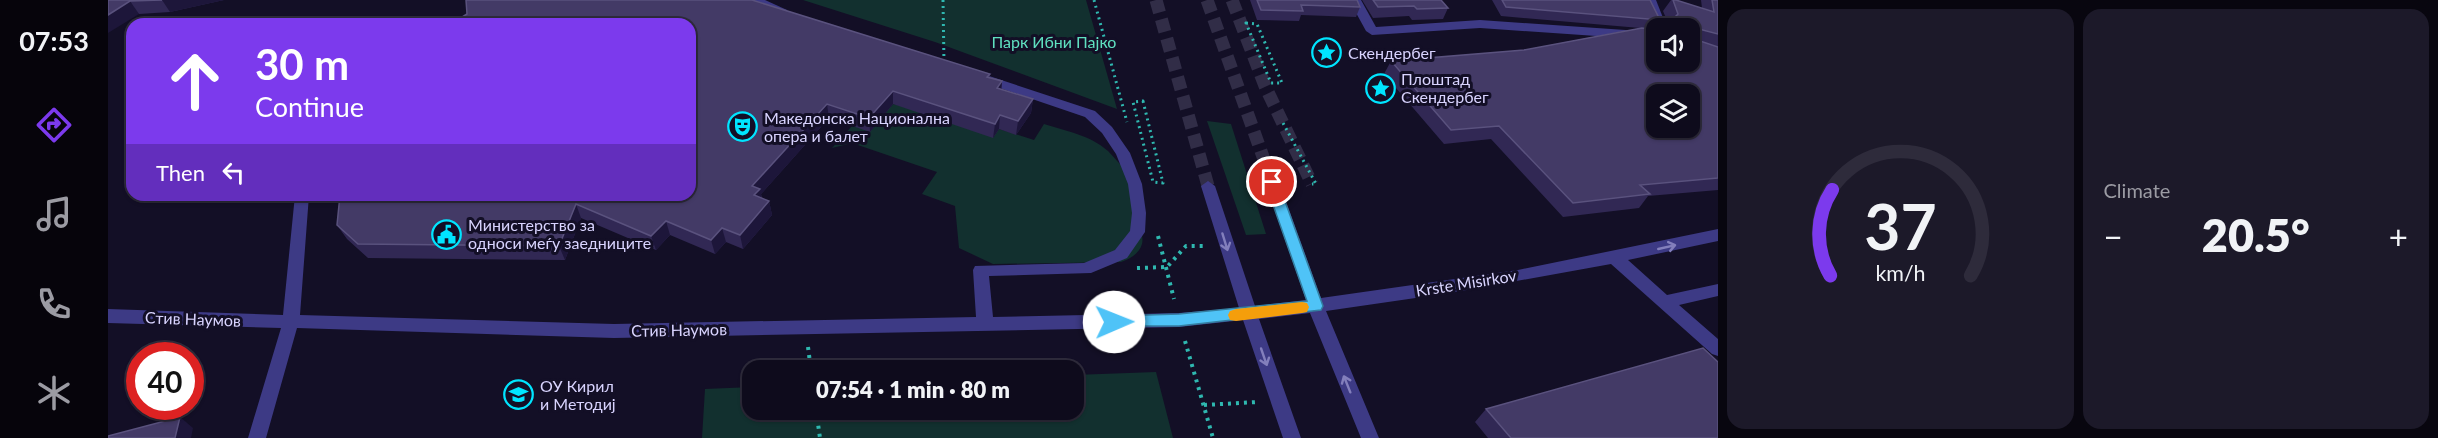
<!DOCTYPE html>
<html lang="en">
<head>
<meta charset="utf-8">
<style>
  :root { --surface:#0e0b1c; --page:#1c1929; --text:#f1f3f6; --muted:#9b9ba3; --line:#2e2b3b; --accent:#7c3aed }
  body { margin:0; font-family:Lato,sans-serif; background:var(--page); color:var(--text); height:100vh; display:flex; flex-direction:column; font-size:22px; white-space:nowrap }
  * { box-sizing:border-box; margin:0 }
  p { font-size:20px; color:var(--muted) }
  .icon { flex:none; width:33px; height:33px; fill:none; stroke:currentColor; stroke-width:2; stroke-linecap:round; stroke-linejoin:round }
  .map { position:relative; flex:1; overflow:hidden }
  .panel { display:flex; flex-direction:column; gap:9px; padding:9px; background:#08060f; width:720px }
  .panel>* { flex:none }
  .top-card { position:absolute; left:18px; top:18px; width:570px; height:183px; border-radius:18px; box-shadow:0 2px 4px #0004,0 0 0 2px var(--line); background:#7c3aed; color:#fff; overflow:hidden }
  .controls { position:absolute; left:1538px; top:18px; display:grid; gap:12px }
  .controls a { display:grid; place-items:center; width:54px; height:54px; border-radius:12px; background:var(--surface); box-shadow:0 2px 4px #0004,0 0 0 2px var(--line); font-size:30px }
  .speed { position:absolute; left:18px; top:342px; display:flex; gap:12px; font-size:30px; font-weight:700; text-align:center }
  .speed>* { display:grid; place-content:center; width:78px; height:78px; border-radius:50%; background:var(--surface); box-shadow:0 2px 4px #0004,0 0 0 2px var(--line); line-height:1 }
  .speed .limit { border:9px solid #d22; background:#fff; color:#111 }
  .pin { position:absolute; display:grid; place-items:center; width:51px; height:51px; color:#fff; margin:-26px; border:3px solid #fff; border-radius:50%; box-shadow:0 2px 6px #0007 }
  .me { position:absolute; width:66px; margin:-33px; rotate:89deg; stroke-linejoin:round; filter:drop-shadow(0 0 4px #0008) }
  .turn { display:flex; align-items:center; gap:21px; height:126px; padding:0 30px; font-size:27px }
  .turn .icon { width:78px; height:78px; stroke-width:2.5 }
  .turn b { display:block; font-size:42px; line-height:51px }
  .then { display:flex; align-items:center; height:57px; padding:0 30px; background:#0003; gap:12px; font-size:22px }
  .big { font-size:45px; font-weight:800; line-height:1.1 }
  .panel .card { flex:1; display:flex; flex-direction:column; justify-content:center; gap:9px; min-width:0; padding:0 21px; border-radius:18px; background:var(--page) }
  .panel .dial { align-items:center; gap:0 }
  .dial svg { height:156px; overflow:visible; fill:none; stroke:var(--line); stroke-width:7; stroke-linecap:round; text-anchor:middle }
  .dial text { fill:var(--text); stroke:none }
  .heat { display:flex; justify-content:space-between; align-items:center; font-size:33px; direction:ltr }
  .panel .tiles { flex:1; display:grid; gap:9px; grid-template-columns:repeat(2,1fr) }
  .trip { position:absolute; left:634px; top:360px; width:342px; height:60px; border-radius:18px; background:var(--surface); box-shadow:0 2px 4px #0004,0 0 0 2px var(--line); font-weight:800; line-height:60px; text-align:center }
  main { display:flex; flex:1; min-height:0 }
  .tabs { display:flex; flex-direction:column; width:108px; justify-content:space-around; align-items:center; background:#06040b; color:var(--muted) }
  .tabs .icon { width:42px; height:42px }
  .tabs .selected { color:var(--accent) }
  .tabs b { font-size:27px; color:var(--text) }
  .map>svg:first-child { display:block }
  .green { fill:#12302f }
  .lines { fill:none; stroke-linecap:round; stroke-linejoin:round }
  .minor-tunnel { stroke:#312d47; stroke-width:13; stroke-dasharray:13 7; stroke-linecap:butt }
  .path-far1 { stroke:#2fb8b0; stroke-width:3; stroke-dasharray:2 4; stroke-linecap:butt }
  .path { stroke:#2fb8b0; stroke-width:4; stroke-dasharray:3 5; stroke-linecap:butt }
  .minor { fill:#3d3a85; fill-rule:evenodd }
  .wall { fill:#312854 }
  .shaded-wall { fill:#1d163a }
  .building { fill:#433a66; stroke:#5a527e; stroke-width:1.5; fill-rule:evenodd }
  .oneway { stroke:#837fbc }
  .route { fill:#4fc3f7; stroke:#337fa1; stroke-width:1.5 }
  .slow { fill:#f59e0b }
  .labels { text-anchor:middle; stroke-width:6; stroke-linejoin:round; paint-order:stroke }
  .park-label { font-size:16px; fill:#5fe0c0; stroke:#130f26 }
  .poi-label { font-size:16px; fill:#d9d4ff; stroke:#130f26; text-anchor:start }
  .street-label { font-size:16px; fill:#d9d4ff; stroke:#130f26 }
</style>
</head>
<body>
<main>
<nav class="tabs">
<b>07:53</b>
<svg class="icon selected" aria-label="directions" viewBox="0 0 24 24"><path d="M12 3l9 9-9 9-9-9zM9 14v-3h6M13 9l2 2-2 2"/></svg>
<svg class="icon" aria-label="music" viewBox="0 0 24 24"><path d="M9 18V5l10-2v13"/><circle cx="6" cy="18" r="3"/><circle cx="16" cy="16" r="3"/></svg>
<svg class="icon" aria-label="phone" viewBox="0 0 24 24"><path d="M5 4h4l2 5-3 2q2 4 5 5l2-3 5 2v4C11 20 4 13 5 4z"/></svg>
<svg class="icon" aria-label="climate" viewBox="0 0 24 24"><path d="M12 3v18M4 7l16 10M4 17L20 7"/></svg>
</nav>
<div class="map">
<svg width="1610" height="438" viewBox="0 0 1610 438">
  <rect width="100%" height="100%" fill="#130f26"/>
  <g class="green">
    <polygon points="695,0 978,0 1009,109 827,42"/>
    <path d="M785,104L891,129L926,140L936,124C958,131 982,135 1000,151C1006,158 1013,164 1018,172C1024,183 1037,233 1034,244C1031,254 1022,259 1013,262L885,264L851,248L847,206L814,194L829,172L744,143L724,148L744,126Z"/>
    <polygon points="1099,121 1123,124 1158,234 1138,235"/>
    <polygon points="1048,372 1065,438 594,438 597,389 645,387 645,410 966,410 966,375"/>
  </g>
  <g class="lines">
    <g class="minor-tunnel">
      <polyline points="1048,0 1100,186"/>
      <polyline points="1099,0 1164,182"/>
      <polyline points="1124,0 1157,86 1204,184"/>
    </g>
    <g class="path-far1">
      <polyline points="835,0 836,64"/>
      <polyline points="986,0 1019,122"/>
      <polygon points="1138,23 1149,24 1174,83 1163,83"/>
      <polygon points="1035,101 1055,183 1045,182 1025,102"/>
      <polyline points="1175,123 1208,184 1204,184"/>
    </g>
    <g class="path">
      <polyline points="1050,236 1066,299"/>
      <polyline points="1029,268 1059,267 1078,246 1096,246"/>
      <polyline points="1077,341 1105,438"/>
      <polyline points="700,347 703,370"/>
      <polyline points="1096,405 1150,402"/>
      <polyline points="708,410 712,438"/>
    </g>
    <g class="minor">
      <polygon points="641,0 657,0 679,10 677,12 669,12"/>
      <polygon points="1241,0 1253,0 1268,27 1372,20 1532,31 1548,35 1548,43 1532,39 1372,28 1264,35 1258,31"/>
      <polygon points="1536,0 1548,0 1559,28 1548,29"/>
      <polygon points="875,74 987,111 1004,127 1022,153 1034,184 1038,213 1037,232 1019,258 983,273 881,276 885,317 1071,313 1131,308 1093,186 1100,181 1107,186 1147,306 1198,300 1157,182 1164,177 1171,182 1213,298 1410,270 1610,229 1610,241 1520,260 1559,295 1610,284 1610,296 1571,305 1610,339 1610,356 1604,354 1503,264 1342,293 1218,311 1271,438 1253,438 1202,313 1151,319 1193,438 1175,438 1135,320 1071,327 506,338 189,328 158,438 140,438 173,328 0,323 0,309 175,315 187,195 201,195 192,315 506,324 868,317 865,270 867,266 976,263 1007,250 1022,231 1024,213 1020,184 1008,154 994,133 977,117 871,81 869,78 871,75"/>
    </g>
  </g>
  <g class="wall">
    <polygon points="0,0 116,0 62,12 31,14"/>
    <polygon points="1142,0 1249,0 1252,7 1248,17 1193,15 1191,21 1149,20"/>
    <polygon points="1254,0 1333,0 1340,8 1335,19 1304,20 1301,16 1265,18"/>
    <polygon points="1384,0 1542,0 1552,20 1546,29 1548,62 1581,28 1556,28 1560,23 1555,11 1563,0 1568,0 1594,8 1593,0 1610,0 1610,190 1540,196 1531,208 1455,217 1383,139 1336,144 1276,74 1283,61 1416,50 1532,28 1393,16"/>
    <polygon points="582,24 882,74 882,77 894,81 893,89 925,99 923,113 908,135 891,129 885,138 785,104 762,132 721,118 653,194 654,198 661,201 664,215 635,249 618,242 607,254 562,235 548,250 473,218 457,260 260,258 239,239 229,225 232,195 582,195"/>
    <polygon points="1378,409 1610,438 1380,438 1367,422"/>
  </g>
  <g class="shaded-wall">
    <polygon points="54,0 116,0 62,12"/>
    <polygon points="22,1 31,14 0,33 0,15"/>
    <polygon points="894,81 893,95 889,88"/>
    <polygon points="785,91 785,104 762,132 761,118"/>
    <polygon points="925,99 923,113 908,135 910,121"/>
    <polygon points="719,104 721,118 653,194 654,203 649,209 644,186"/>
    <polygon points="892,115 891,129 885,138 887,124"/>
    <polygon points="661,201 664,215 635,249 632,235"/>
    <polygon points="468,204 473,218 457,260 451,246"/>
    <polygon points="558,221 562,235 548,250 543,236"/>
    <polygon points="614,228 618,242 607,254 603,240"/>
    <polygon points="72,417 85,428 83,438 67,438"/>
  </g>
  <g class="building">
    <polygon points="0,0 54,0 22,1 0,15"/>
    <polygon points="358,0 644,0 882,74 879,77 894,81 889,88 925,99 910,121 892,115 887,124 785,91 761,118 719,104 644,186 652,189 646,195 661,201 632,235 614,228 603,240 558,221 543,236 468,204 451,246 250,244 229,225 232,195 582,195 582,24 343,24 359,14"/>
    <polygon points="1149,0 1249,0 1252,7 1193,5 1195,11 1153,10"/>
    <polygon points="1265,0 1333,0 1340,8 1309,9 1306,6 1270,7"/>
    <polygon points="1394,0 1542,0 1552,20 1398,7"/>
    <path d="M1565,0H1568L1606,12L1604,0H1610V34L1591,29L1589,31V40L1610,47V178L1532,185L1542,194L1465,203L1391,126L1343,130L1283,61L1416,50L1534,28L1548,30V62H1581V28H1559L1560,23L1575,20V18L1567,17L1570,14ZM1548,94H1581V128H1548Z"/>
    <polygon points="1595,348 1610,362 1610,438 1403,438 1378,409"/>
    <polygon points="72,417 67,438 0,438 0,436"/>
  </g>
  <defs><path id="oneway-shaft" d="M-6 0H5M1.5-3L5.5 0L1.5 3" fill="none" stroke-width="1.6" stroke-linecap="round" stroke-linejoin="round" transform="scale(1.5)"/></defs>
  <g class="oneway">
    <use href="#oneway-shaft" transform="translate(1117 242) rotate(73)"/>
    <use href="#oneway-shaft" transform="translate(1559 247) rotate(-13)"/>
    <use href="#oneway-shaft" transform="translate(1156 357) rotate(71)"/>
    <use href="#oneway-shaft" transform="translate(1239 384) rotate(-112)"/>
  </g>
  <polygon class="route" points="1164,178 1170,182 1215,306 1213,310 1071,326 1001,326 999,322 1001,317 1006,316 1071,314 1199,301 1157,182"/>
  <polygon class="slow" points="1194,302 1199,303 1201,307 1199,312 1194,313 1128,321 1122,320 1120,315 1122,311 1128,309"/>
  <defs>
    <symbol id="sight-ring" viewBox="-11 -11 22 22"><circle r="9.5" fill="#130f26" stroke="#00e5ff" stroke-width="1.5"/><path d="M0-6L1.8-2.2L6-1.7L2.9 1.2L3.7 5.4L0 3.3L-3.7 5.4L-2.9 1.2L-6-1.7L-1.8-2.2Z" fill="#00e5ff"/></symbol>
    <symbol id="theatre-ring" viewBox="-11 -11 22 22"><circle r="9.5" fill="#130f26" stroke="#00e5ff" stroke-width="1.5"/><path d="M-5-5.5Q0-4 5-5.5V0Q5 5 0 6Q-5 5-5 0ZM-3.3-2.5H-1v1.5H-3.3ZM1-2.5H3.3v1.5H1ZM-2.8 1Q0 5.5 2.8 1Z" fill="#00e5ff"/></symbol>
    <symbol id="civic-ring" viewBox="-11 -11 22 22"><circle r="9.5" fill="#130f26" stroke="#00e5ff" stroke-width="1.5"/><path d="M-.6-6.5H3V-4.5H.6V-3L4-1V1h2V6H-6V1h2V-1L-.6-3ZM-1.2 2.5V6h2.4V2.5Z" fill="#00e5ff"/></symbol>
    <symbol id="school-ring" viewBox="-11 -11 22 22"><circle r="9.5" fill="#130f26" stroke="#00e5ff" stroke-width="1.5"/><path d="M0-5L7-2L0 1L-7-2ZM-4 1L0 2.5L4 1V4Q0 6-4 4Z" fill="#00e5ff"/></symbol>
  </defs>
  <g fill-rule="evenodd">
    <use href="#sight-ring" x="1202" y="36" width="33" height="33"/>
    <use href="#sight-ring" x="1256" y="72" width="33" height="33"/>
    <use href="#theatre-ring" x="618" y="110" width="33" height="33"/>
    <use href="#civic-ring" x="322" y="218" width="33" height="33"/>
    <use href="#school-ring" x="394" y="378" width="33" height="33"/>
  </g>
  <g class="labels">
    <g class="park-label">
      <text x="946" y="48">Парк Ибни Пајко</text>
    </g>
    <g class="poi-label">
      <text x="1240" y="59">Скендербег</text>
      <text x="1293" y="85">Плоштад<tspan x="1293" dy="18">Скендербег</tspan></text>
      <text x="656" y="124">Македонска Национална<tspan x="656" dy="18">опера и балет</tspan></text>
      <text x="360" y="231">Министерство за<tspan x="360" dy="18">односи меѓу заедниците</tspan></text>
      <text x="432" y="392">ОУ Кирил<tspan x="432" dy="18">и Методиј</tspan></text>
    </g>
    <g class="street-label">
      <text transform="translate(1358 283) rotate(-9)" y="6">Krste Misirkov</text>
      <text transform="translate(85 319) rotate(2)" y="6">Стив Наумов</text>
      <text transform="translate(571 330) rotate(-1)" y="6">Стив Наумов</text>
    </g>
  </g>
</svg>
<div class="controls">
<a><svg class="icon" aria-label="sound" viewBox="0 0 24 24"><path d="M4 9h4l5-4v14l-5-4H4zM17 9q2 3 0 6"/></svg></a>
<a><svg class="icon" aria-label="layers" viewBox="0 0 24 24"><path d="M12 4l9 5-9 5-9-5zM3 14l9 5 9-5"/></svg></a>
</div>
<div class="speed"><div class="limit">40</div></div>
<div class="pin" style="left:1164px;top:182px;background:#d93025"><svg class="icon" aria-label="arrive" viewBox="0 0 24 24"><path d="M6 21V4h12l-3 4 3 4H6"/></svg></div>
<svg class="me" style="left:1006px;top:322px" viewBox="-20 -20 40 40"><circle r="19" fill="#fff"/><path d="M0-13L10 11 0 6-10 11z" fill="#4fc3f7"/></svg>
<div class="trip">07:54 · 1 min · 80 m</div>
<div class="top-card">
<div class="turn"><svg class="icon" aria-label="ahead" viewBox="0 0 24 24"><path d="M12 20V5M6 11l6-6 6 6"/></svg><div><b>30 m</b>Continue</div></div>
<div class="then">Then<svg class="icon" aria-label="left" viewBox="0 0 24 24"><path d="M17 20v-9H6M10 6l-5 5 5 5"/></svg></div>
</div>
</div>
<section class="panel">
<div class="tiles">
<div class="card dial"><svg viewBox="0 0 100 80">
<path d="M14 69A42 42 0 1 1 86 69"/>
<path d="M14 69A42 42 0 0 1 15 25" stroke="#7c3aed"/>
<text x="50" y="56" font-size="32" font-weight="700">37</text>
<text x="50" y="72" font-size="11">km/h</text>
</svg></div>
<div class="card"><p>Climate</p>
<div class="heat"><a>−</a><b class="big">20.5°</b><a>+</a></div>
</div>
</div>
</section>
</main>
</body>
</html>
